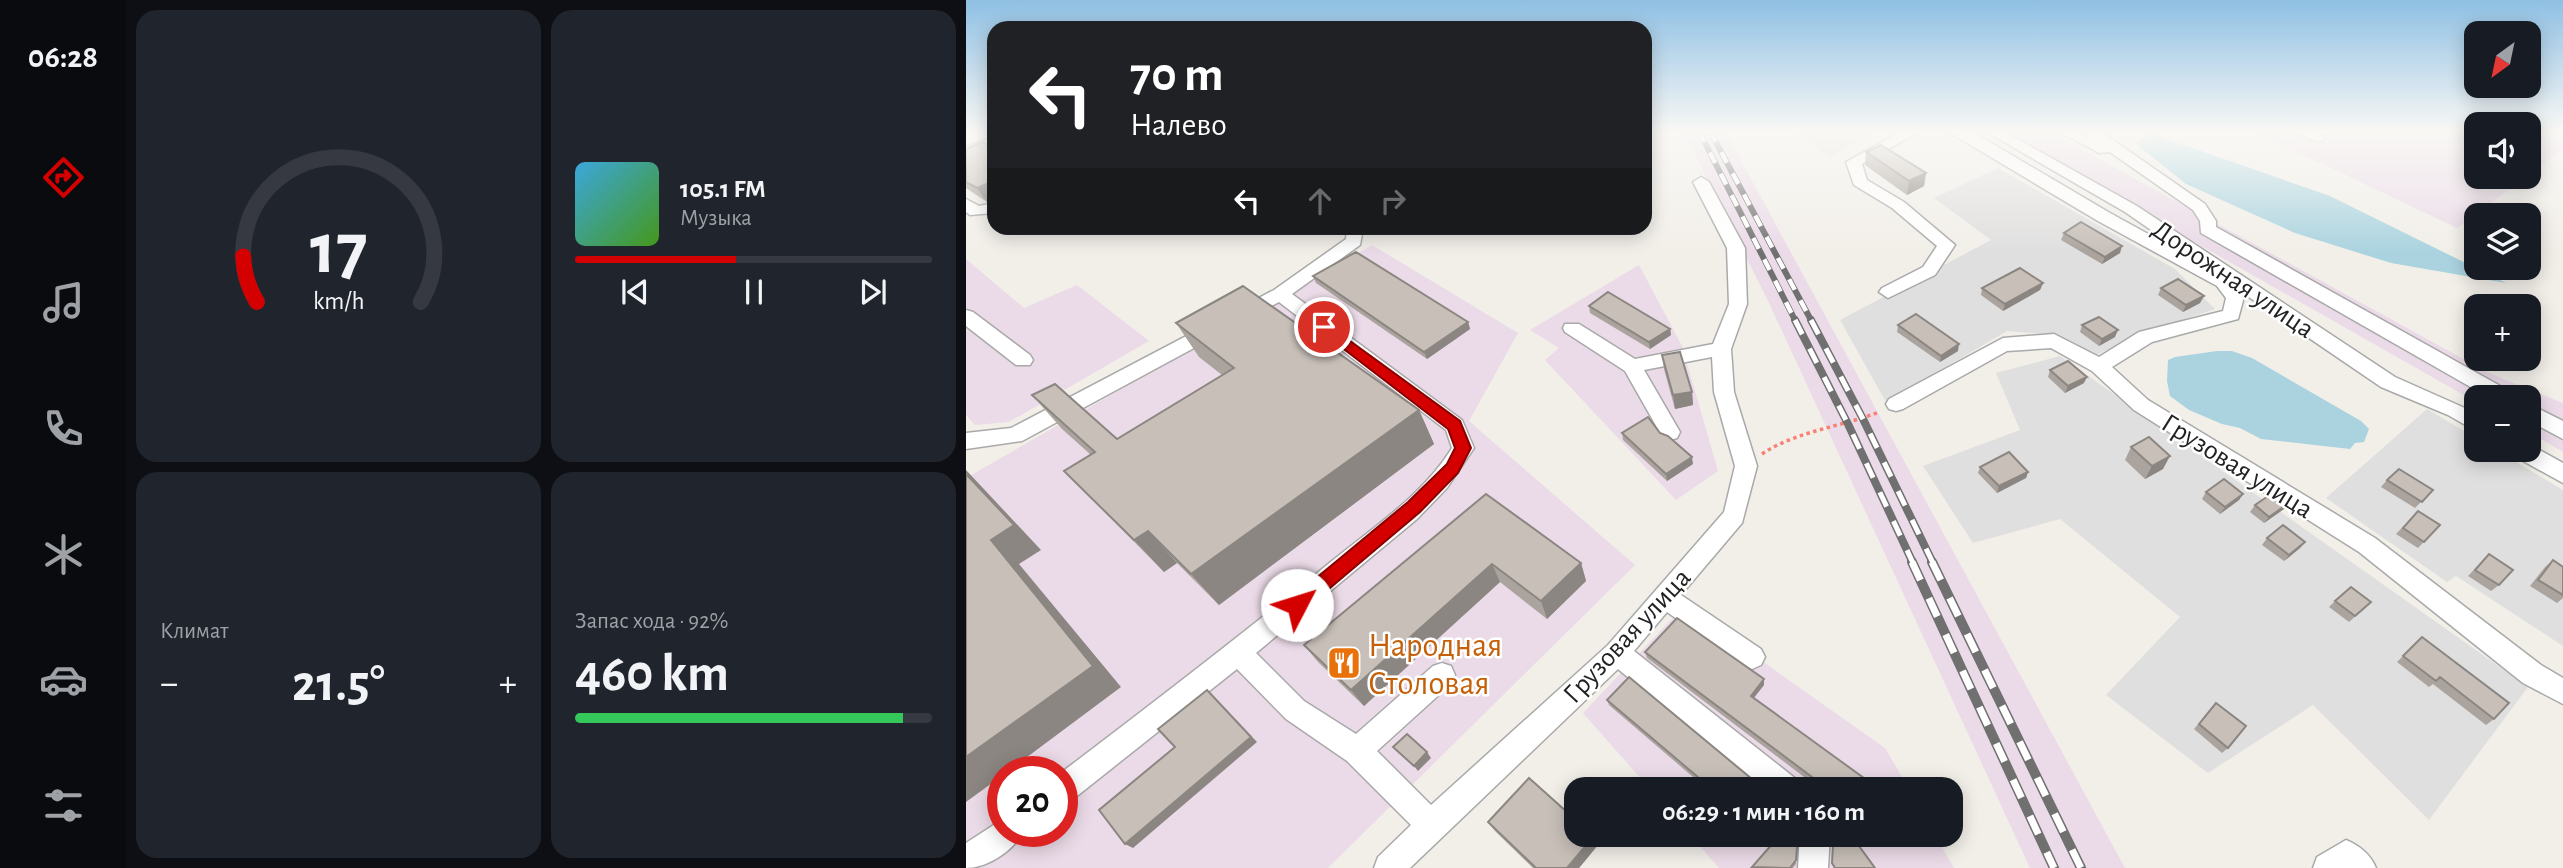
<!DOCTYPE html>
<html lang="ru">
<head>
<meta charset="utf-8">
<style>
  :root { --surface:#171b24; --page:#20242c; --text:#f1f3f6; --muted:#9ea1a6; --line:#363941; --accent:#d40000 }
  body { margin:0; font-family:"Alegreya Sans",sans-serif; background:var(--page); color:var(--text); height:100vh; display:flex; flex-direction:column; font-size:26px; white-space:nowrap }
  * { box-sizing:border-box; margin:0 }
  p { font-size:23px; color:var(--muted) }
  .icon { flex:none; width:38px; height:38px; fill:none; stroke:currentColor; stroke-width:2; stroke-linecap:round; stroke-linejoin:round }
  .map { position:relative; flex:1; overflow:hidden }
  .drawer { display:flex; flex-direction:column; gap:10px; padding:10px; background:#0d0f14; width:840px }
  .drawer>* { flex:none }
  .hud { position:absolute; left:21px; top:21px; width:665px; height:214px; border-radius:21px; box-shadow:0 4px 18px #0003; background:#202124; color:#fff; overflow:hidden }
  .needle { width:46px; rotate:213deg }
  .tools { position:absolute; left:1498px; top:21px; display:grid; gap:14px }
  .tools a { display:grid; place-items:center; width:77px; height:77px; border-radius:14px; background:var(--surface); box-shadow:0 4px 18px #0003; font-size:35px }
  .speed { position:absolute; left:21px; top:756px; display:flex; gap:14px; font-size:35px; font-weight:700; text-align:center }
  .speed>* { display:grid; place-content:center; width:91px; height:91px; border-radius:50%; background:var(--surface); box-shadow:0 4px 18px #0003; line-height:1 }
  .speed .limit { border:10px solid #d22; background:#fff; color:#111 }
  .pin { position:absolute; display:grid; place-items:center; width:60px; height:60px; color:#fff; margin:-30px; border:4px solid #fff; border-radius:50%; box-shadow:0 2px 7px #0007 }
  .me { position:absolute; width:77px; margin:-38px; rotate:50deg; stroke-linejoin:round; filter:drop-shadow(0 0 5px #0008) }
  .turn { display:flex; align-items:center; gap:24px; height:147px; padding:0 28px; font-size:32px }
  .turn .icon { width:91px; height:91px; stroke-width:2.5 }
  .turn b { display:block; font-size:49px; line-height:60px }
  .lanes { display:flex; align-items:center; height:66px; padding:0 28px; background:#0003; justify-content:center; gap:35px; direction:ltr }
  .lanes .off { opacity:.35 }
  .big { font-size:52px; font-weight:600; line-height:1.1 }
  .drawer .card { flex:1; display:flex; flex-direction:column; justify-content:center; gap:10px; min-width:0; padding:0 24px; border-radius:21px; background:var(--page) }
  .drawer .dial { align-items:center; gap:0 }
  .dial svg { height:182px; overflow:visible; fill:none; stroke:var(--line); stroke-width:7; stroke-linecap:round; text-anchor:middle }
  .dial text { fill:var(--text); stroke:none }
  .song { display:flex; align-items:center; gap:21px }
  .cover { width:84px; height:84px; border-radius:10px; background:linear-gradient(135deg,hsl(200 70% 55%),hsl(100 70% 35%)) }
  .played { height:7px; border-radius:4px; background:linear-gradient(90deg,var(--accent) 45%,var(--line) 45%) }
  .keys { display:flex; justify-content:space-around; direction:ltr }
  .heat { display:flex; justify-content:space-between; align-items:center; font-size:38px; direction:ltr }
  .charge { height:10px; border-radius:5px; background:linear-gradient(90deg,#34c759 92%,var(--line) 0) }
  .drawer .tiles { flex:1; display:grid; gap:10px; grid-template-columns:repeat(2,1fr) }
  .trip { position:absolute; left:598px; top:777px; width:399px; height:70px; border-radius:21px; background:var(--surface); box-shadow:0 4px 18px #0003; font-weight:600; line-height:70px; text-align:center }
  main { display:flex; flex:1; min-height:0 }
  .dock { display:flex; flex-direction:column; width:126px; justify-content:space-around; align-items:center; background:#090b0e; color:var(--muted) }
  .dock .icon { width:49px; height:49px }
  .dock .active { color:var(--accent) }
  .dock b { font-size:32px; color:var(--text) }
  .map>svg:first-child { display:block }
  .residential { fill:#e0dfdf }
  .industrial { fill:#ebdbe8; fill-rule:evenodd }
  .water { fill:#aad3df }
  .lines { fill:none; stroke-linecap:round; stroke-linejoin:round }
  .minor-casing { stroke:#a9a9a9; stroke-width:3 }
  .path { stroke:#fa8072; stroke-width:3.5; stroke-dasharray:3.5 3.5; stroke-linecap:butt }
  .minor { fill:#fff; fill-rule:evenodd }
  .rail-far2-casing { stroke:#707070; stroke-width:6 }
  .rail-far1-casing { stroke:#707070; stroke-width:8 }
  .rail-casing { stroke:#707070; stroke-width:10 }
  .rail-far2 { stroke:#fff; stroke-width:4.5; stroke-dasharray:12; stroke-linecap:butt }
  .rail-far1 { stroke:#fff; stroke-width:5; stroke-dasharray:16; stroke-linecap:butt }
  .rail { stroke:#fff; stroke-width:7; stroke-dasharray:20; stroke-linecap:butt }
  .wall { fill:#aba49e }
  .shaded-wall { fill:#8b8681 }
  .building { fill:#c7bfb8; stroke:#8b8681; stroke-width:2 }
  .route { fill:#d40000; stroke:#8a0000; stroke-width:2 }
  .labels { text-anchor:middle; stroke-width:5; stroke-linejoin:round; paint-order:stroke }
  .street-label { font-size:28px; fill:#222; stroke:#fff }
  .near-food-label { font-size:33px; fill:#c56008; stroke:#fff; text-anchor:start }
</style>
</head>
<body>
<main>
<nav class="dock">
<b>06:28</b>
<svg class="icon active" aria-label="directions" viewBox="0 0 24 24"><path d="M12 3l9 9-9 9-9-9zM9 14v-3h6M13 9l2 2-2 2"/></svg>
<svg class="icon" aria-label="music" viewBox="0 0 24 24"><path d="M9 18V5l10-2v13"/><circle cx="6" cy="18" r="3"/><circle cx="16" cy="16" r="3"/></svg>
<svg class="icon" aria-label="phone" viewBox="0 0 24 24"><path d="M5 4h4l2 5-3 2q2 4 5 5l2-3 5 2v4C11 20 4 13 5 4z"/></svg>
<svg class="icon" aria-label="climate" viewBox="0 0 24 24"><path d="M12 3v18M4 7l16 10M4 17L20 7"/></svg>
<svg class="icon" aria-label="car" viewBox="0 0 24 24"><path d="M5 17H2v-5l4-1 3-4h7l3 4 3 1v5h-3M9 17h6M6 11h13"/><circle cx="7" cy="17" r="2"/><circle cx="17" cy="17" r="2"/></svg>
<svg class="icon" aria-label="filters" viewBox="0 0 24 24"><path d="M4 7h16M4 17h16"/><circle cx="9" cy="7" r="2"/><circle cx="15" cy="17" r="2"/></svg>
</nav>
<section class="drawer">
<div class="tiles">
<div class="card dial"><svg viewBox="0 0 100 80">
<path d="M14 69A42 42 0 1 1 86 69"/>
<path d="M14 69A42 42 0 0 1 8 49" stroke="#d40000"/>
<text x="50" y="56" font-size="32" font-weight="700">17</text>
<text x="50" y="72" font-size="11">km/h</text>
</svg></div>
<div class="card">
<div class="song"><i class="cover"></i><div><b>105.1 FM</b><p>Музыка</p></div></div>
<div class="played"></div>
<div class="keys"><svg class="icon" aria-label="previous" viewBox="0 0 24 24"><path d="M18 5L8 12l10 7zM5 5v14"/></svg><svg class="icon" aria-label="pause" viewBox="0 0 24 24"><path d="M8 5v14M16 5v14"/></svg><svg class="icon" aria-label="next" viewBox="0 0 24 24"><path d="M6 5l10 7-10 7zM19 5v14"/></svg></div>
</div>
<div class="card"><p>Климат</p>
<div class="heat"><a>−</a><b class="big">21.5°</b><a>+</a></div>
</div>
<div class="card"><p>Запас хода · 92%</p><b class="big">460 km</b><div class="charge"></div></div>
</div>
</section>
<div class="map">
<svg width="1597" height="868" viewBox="0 0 1597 868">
  <rect width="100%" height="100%" fill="#f2efe9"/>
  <g class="residential">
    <polygon points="830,131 913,131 863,157"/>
    <polygon points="1032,168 1209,269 1249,309 1174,334 1124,358 1090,335 1041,331 920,402 874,320 1025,240 968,198"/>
    <polygon points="1094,356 1562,687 1463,820 1347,705 1242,773 1140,695 1214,617 1094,519 1007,543 957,466 1054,430 1030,373"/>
    <polygon points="1461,409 1510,438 1510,450 1530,450 1597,490 1597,646 1490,576 1481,582 1360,498"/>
  </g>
  <g class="industrial">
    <polygon points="717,131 759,131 1159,868 1064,868 804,305"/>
    <polygon points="1033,131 1082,131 1523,373 1597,403 1597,452 1563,432 1563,397 1510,397 1510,402"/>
    <polygon points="1287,131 1510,131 1510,177 1560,177 1491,228"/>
    <polygon points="1563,131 1574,131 1597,140 1597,149 1563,175"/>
    <path d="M406,245L552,333L503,421L669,565L362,868H0V478ZM37,772H96V831H37Z"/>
    <polygon points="0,259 58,308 111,285 183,341 43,422 9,425 0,415"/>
    <polygon points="673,265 716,346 752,471 710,500 579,360 593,348 564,330"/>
    <polygon points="718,606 919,748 943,789 684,789 617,713"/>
    <polygon points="724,835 969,835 988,868 753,868"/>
  </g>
  <g class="water">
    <polygon points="1186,134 1364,196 1540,283 1425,263 1329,233 1220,184 1169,143"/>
    <polygon points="1251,351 1266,351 1286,358 1395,421 1403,429 1398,442 1389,443 1384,449 1295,439 1274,428 1256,424 1223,410 1204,396 1201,381 1202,360 1209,357"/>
  </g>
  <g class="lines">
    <defs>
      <g id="minor">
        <polygon points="12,131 28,131 28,135 0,145 0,136"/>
        <polygon points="936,131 954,131 896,164 901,180 938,202 989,245 969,275 922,298 913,292 916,288 957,267 971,246 926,208 888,185 880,162"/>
        <polygon points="981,131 1005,131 1144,213 1224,257 1159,212 1019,131 1037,131 1171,206 1429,377 1510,413 1510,431 1482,415 1415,387 1274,291 1278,297 1272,319 1186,342 1146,367 1182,400 1409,538 1575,665 1597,678 1597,704 1557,683 1393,552 1168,410 1126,371 1085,348 1041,351 937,409 930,411 923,409 920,404 923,399 1037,338 1088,334 1133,357 1173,332 1257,311 1260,298 1251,286 1132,221"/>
        <polygon points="1092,131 1111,131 1122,137 1117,131 1134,131 1239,204 1250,221 1250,227 1545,392 1548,397 1522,397 1235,233 1234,221 1227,210 1144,152 1133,153"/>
        <polygon points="1328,131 1348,131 1359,138 1352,142"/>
        <path d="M735,177L743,182L779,248L781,304L765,349L768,392L791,466L776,523L715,595L795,649L799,657L795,665L786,669L777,665L701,612L668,651L830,779L834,789H798L652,669L444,868H408L412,857L445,825L381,761L320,719L271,669L106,800L96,804V772C187,703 278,633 366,561C409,526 457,495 486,448L480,430L313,302L56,441L0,449V433L45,428L308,290L380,239L381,228H397L394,245L326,294L496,420L508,448L481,488L451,519L290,653L338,701L390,734L467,666L476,663L485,666L489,675L485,684L411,751L465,805L642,645L758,512L769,466L748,392L746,357L678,370L714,432L711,438L704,440L697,438L659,371L599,332L597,328L599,324H613L669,359L747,344L763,304L761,248L727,182Z"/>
        <polygon points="0,199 13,206 28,203 28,213 4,215 0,212"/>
        <polygon points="0,310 7,312 64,355 67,360 64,365 50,365 0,326"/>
        <polygon points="1563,404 1597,421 1597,439 1563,421"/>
        <polygon points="1563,444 1597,463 1597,483 1548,456 1545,450 1563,450"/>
        <path d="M37,819V831H57C48,851 21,868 0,868V843Z"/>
        <polygon points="834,835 864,835 862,868 832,868"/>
        <path d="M1380,840C1394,846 1404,854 1410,868H1347L1351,857Z"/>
      </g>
    </defs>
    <use href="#minor" class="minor-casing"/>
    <path class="path" d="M796,454C830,431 875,427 913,412"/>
    <use href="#minor" class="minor"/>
    <defs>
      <g id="rail-far2">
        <polyline points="733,131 830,322"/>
        <polyline points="744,131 846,322"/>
      </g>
      <g id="rail-far1">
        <polyline points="829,320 882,424 947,563"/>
        <polyline points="845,320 897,419 967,563"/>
      </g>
      <g id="rail">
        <polyline points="946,562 1088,868"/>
        <polyline points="966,562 1115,868"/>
      </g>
    </defs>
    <use href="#rail-far2" class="rail-far2-casing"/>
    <use href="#rail-far1" class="rail-far1-casing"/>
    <use href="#rail" class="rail-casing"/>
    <use href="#rail-far2" class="rail-far2"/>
    <use href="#rail-far1" class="rail-far1"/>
    <use href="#rail" class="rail"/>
  </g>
  <g class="wall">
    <polygon points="28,144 28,199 21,202 0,188 0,149 23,146"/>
    <polygon points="900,152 960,173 958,186 941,195 899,165"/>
    <polygon points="1098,233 1154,253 1136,264 1095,240"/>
    <polygon points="347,276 502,322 504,329 461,359 350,283"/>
    <polygon points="1077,283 1074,290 1037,311 1015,295 1016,288"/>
    <polygon points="1195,288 1238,296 1234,303 1217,312 1192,295"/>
    <polygon points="623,306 704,329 705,335 684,349 624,313"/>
    <polygon points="210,323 453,410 468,444 253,605 211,563 198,572 98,471 125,455 96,429 66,395 151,439 256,375 233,357"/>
    <polygon points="932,325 992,351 974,362 931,332"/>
    <polygon points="1116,325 1149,337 1133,346 1114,332"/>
    <polygon points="696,355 726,392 727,405 709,409 698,369"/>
    <polygon points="1084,370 1118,383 1099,393 1082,377"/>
    <polygon points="656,433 694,433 727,464 701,481 657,440"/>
    <polygon points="1165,447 1197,469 1179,479 1159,460"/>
    <polygon points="1014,467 1062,472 1060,478 1031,493 1012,473"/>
    <polygon points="1421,480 1467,490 1449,508 1415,487"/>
    <polygon points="1240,492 1277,494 1273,500 1254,514 1236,499"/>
    <polygon points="520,494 615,563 620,581 581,619 534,582 398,706 352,662 338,645"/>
    <polygon points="1323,503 1318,509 1298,523 1284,512 1289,505"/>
    <polygon points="1452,511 1474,525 1452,548 1430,534"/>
    <polygon points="1301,538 1339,542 1334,548 1318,561 1296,545"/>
    <polygon points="1523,554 1533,585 1525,591 1502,576"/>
    <polygon points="1587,560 1597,567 1597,598 1591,603 1564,586 1579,567"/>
    <polygon points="1369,601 1405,602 1383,622 1363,607"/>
    <polygon points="1456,637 1528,719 1520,725 1467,684 1463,687 1431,662"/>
    <polygon points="679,652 798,685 788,698 913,789 854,789 681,658"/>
    <polygon points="641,700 798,789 741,789 643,705"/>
    <polygon points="1250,703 1262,748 1256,753 1228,729"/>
    <polygon points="522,822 632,845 613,868 567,868 529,831"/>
    <polygon points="795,835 832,835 830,864 827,868 786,868 806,845"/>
  </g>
  <g class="shaded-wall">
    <polygon points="960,173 958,186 941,195 943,181"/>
    <polygon points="28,181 28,199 21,202 11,188"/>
    <polygon points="1156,246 1154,253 1136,264 1139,257"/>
    <polygon points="1077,283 1074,290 1037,311 1039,304"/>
    <polygon points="1238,296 1234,303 1217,312 1220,305"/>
    <polygon points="502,322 504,329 461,359 458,352"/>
    <polygon points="704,329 705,335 684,349 683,342"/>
    <polygon points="1152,330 1149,337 1133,346 1136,339"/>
    <polygon points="993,344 992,351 974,362 975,356"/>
    <polygon points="1121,377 1118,383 1099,393 1102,386"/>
    <polygon points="726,392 727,405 709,409 707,395"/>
    <polygon points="453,410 468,444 253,605 225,574"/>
    <polygon points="1204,456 1197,469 1179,479 1186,466"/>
    <polygon points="726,457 727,464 701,481 700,474"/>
    <polygon points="0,470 75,550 53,564 155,687 41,772 37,772 37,775 0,802 0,757 25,540 0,474"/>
    <polygon points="1062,472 1060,478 1031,493 1033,486"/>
    <polygon points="1277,494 1273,500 1254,514 1259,507"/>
    <polygon points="1323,503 1318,509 1298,523 1303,517"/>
    <polygon points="182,531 211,563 198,572 168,540"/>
    <polygon points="1339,542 1334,548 1318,561 1323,555"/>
    <polygon points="615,563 620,581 581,619 575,601"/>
    <polygon points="526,564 534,582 398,706 385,690"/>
    <polygon points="798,679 798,685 785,701 785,696"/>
    <polygon points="241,690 291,742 167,848 159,844"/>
    <polygon points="461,752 465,758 452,771 448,766"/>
    <polygon points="628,836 632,845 613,868 601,868"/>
  </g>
  <g class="building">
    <polygon points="16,142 23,146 28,144 28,181 11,188 0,182 0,149"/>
    <polygon points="915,145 960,173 943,181 900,152"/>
    <polygon points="1115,222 1156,246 1139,257 1098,233"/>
    <polygon points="390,252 502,322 458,352 347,276"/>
    <polygon points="1054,268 1077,283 1039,304 1016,288"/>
    <polygon points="1212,279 1238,296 1220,305 1195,288"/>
    <polygon points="277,286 453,410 225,574 182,531 168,540 98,471 129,452 66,395 89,384 151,439 268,368 210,323"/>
    <polygon points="642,292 704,329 683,342 623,306"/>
    <polygon points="950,314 993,344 975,356 932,325"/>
    <polygon points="1133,317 1152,330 1136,339 1116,325"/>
    <polygon points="714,352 726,392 707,395 696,355"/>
    <polygon points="1102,361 1121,377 1102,386 1084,370"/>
    <polygon points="682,417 694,433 702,436 726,457 700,474 656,433"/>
    <polygon points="1183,437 1204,456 1186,466 1165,447"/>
    <polygon points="1043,452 1062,472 1033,486 1014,467"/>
    <polygon points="1433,469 1467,490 1456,502 1421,480"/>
    <polygon points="0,474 48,525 25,540 127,666 0,757"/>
    <polygon points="1258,479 1277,494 1259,507 1240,492"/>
    <polygon points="1308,492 1323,503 1303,517 1289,505"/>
    <polygon points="520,494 615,563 575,601 526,564 385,690 338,645"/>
    <polygon points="1452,511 1474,525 1458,542 1437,528"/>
    <polygon points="1317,525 1339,542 1323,555 1301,538"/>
    <polygon points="1523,554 1547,570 1533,585 1509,570"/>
    <polygon points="1587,560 1597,567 1597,595 1572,580"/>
    <polygon points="1385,587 1405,602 1389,616 1369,601"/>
    <polygon points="711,618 798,679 785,696 913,789 862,789 679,652"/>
    <polygon points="1456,637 1543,703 1528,719 1474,677 1470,681 1437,656"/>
    <polygon points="663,677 798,789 746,789 641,700"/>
    <polygon points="241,690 285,737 159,844 133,810 209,747 192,729"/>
    <polygon points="1250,703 1280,726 1262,748 1233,724"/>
    <polygon points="441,734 461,752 448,766 427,747"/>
    <polygon points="563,778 611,821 611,835 627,835 628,836 601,868 570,868 522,822"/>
    <polygon points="800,835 832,835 830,860 824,868 786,867 808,842"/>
    <polygon points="881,835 885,835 909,868 869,868 866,863 867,846"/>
  </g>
  <linearGradient id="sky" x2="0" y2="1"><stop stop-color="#8fc0e4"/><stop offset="0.52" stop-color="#f9f8f5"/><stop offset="1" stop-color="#f9f8f5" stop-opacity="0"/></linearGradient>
  <rect width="1597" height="253" fill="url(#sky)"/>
  <polygon class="route" points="358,322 494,421 505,448 492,473 454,512 338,610 331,613 325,610 322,605 325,599 442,502 481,464 489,448 482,429 353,330 353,323"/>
  <defs>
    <symbol id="restaurant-square" viewBox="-11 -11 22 22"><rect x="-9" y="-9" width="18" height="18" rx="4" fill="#e8710a" stroke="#fff"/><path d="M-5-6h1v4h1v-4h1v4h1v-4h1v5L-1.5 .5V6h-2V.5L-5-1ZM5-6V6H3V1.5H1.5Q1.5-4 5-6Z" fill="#fff"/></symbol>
  </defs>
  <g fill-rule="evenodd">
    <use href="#restaurant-square" x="359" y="644" width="38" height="38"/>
  </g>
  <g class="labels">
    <g class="street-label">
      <text transform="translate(1268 278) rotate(34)" y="10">Дорожная улица</text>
      <text transform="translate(1272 465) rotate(32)" y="10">Грузовая улица</text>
      <text transform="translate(660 635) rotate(-47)" y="10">Грузовая улица</text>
    </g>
    <g class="near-food-label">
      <text x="402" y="656">Народная<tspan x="402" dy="38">Столовая</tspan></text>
    </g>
  </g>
</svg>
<div class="tools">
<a><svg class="needle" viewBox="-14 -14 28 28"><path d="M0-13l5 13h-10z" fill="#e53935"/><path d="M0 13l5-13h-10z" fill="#9ea1a6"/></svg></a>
<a><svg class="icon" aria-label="sound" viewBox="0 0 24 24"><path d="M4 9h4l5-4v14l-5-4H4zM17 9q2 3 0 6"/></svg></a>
<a><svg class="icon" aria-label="layers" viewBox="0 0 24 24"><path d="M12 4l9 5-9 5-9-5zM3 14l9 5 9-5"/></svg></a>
<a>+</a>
<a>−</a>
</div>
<div class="speed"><div class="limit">20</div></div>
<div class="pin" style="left:358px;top:327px;background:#d93025"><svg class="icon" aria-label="arrive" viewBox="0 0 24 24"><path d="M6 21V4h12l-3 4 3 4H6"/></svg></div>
<svg class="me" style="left:331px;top:605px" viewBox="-20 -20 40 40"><circle r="19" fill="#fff"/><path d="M0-13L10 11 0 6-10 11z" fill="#d40000"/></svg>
<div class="trip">06:29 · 1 мин · 160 m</div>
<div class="hud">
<div class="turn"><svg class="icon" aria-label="left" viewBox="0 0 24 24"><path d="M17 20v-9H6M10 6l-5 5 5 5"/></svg><div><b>70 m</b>Налево</div></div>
<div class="lanes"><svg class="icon" aria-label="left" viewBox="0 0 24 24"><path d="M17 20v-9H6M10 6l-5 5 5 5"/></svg><svg class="icon off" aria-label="ahead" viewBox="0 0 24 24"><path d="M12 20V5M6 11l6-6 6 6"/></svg><svg class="icon off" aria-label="right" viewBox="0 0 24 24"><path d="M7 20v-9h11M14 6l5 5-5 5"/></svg></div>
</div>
</div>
</main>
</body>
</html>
